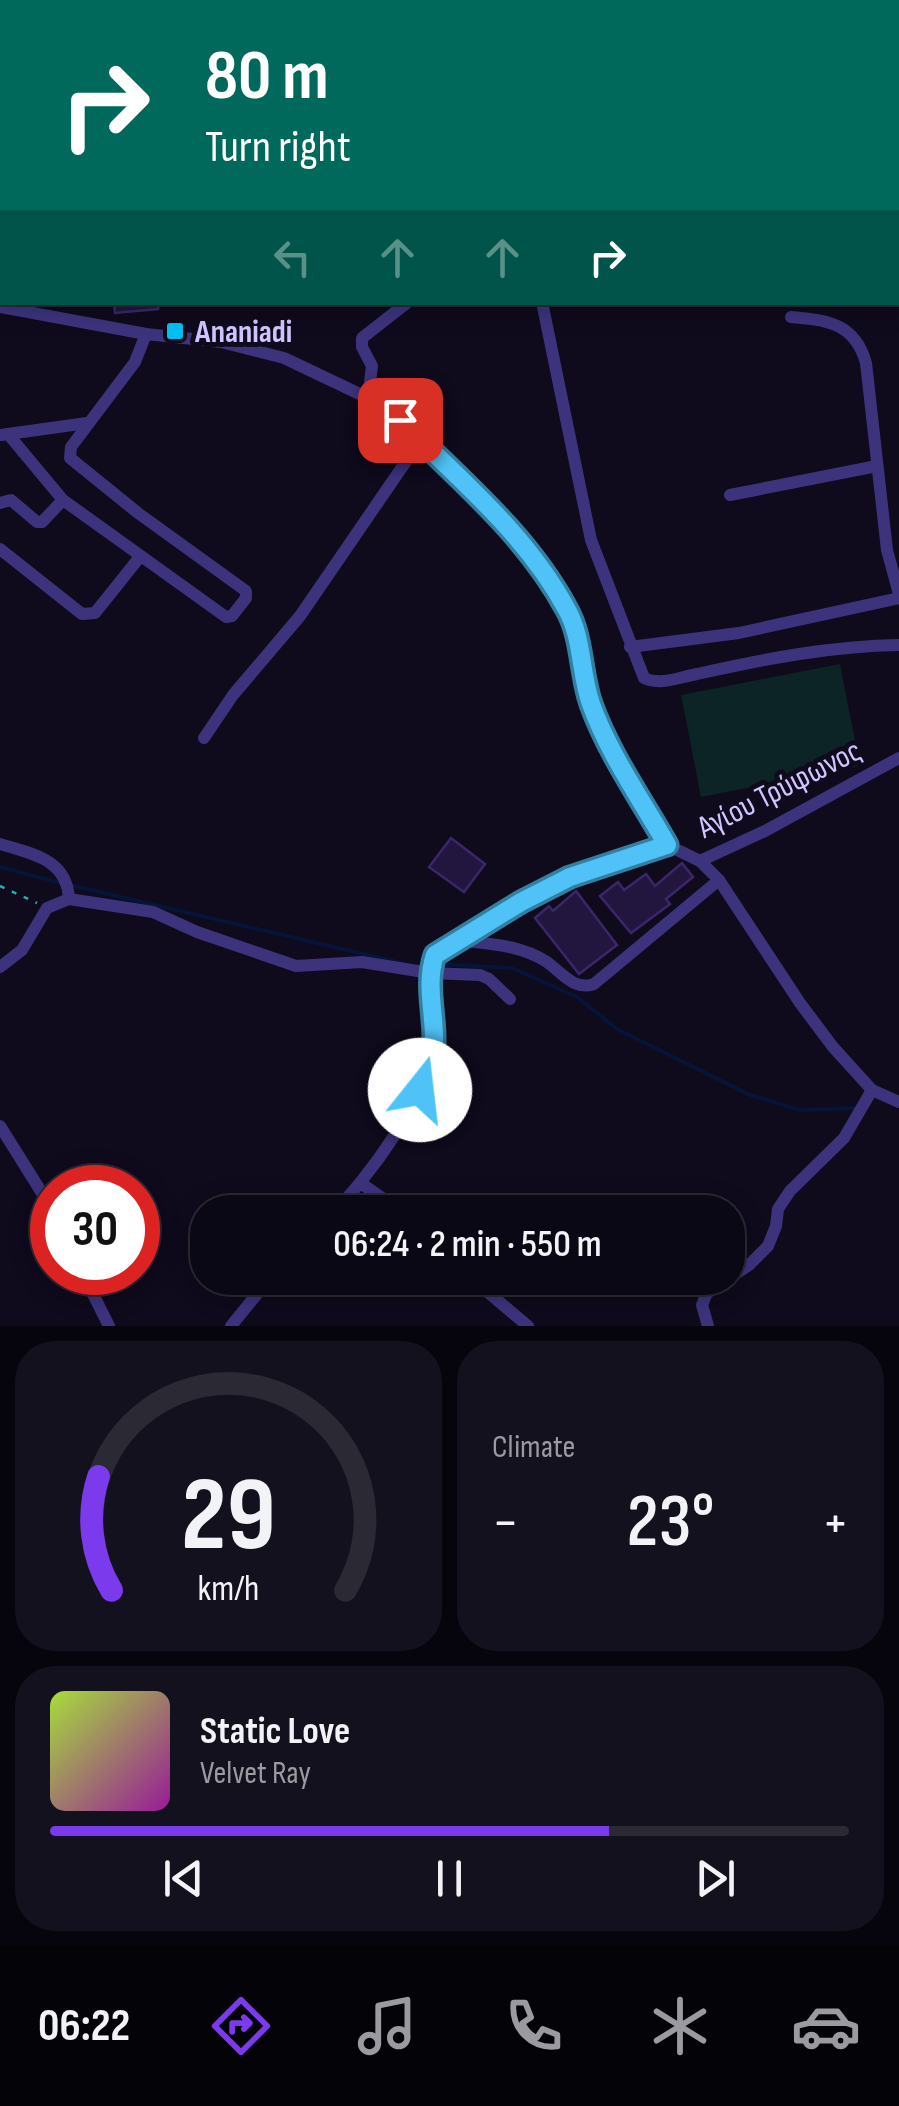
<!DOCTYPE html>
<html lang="en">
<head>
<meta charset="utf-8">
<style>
  :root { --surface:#0b0815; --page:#14111e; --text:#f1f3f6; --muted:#9a9aa0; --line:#2b2934; --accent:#7c3aed }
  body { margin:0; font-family:"Sofia Sans Condensed",sans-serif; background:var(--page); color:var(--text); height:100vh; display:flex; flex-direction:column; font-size:38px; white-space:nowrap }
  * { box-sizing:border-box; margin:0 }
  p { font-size:32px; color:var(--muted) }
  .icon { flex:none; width:55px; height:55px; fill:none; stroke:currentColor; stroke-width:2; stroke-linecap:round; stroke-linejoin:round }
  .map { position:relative; height:1326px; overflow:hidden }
  .side { display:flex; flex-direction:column; gap:15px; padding:15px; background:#06040c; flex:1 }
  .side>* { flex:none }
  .top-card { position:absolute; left:0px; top:0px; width:900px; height:305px; box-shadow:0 5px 25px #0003,0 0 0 2px var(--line); background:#00695c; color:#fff; overflow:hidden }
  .speed { position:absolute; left:30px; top:1165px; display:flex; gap:20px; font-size:50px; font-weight:700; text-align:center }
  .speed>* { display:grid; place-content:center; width:130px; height:130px; border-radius:50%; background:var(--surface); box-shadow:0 5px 25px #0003,0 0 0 2px var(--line); line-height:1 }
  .speed .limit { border:15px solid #d22; background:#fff; color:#111 }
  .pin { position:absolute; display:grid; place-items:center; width:85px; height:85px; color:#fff; margin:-42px; border-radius:20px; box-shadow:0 5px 15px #0006 }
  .me { position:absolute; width:110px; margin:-55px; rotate:16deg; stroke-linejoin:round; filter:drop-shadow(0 0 8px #0008) }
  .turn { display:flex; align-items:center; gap:35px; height:210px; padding:0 40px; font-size:45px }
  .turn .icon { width:130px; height:130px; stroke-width:2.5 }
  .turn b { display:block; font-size:70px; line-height:85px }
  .lanes { display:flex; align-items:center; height:95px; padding:0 40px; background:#0003; justify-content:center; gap:50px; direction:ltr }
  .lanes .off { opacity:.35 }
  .big { font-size:75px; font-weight:600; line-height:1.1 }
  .side .tile { flex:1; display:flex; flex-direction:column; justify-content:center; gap:15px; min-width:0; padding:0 35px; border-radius:40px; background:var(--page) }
  .side .dial { align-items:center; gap:0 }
  .dial svg { height:260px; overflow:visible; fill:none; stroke:var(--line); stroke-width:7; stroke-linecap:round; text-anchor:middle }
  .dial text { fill:var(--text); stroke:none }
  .song { display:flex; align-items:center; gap:30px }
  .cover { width:120px; height:120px; border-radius:15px; background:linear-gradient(135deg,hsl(80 70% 55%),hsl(300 70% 35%)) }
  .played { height:10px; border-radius:5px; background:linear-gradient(90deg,var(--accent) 70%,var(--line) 70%) }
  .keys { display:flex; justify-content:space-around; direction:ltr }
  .heat { display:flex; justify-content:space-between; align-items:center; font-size:55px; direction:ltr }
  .side .tiles { flex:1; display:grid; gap:15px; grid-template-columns:1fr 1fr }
  .tile:last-child { grid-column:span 2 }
  .trip { position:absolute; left:190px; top:1195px; width:555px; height:100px; border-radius:40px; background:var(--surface); box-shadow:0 5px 25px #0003,0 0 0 2px var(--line); font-weight:600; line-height:100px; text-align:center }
  .tabs { display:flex; height:160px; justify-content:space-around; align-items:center; background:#040308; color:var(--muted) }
  .tabs .icon { width:70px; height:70px }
  .tabs .on { color:var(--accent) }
  .tabs b { font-size:45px; color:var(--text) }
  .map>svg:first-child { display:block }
  .green { fill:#0d2426 }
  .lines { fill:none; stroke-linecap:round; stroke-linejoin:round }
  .stream { stroke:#061439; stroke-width:4 }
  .building { fill:#22153e; stroke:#3b266b; stroke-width:2.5 }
  .path { stroke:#27acb1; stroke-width:2.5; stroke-dasharray:5 8; stroke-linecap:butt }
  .service { stroke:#3d337d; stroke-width:6 }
  .minor { stroke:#3d337d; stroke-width:12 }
  .route-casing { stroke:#337fa1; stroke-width:25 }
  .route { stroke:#4fc3f7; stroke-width:18 }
  .poi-dot { fill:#00c0f0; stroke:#0f0a1c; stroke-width:4 }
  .labels { text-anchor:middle; stroke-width:10; stroke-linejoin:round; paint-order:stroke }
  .poi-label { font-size:32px; font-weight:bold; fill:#d1c5ff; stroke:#0f0a1c; text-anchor:start }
  .street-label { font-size:32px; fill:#d1c5ff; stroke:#0f0a1c }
</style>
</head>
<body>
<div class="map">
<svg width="899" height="1326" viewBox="0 0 899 1326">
  <rect width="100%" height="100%" fill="#0f0a1c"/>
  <polygon class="green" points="840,664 860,766 701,797 681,695"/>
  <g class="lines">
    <g class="stream">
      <polyline points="0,867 61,883"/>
      <polyline points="70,885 402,963"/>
      <polyline points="436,964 512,968 577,997 617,1029 750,1095 800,1110 856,1108"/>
    </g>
  </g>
  <g class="building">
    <polygon points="114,302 158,302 158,309 115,313"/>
    <polygon points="451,838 485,864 464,892 429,867"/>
    <polygon points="682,863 693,877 666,899 670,904 631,933 600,896 618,882 624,890 646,874 655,886"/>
    <polygon points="576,891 617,945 579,974 535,918 549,906 553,911"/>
  </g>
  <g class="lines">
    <polyline class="path" points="0,886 37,903"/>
    <g class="service">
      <polyline points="5,0 7,2"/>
      <polyline points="34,0 38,2"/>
      <polyline points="110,2 115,0"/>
      <polyline points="374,2 378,0"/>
      <polyline points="0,209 2,208"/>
    </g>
    <g class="minor">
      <polyline points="790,2 790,0"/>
      <path d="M542,302L591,540L644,678C660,686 680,677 697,674C764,659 831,646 899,645"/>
      <polyline points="0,307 146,334 221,342 284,358 368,398 399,421 496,514 542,567 569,613 583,663 589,697 598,723 628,779 667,845 700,861 765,831 899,758"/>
      <path d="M791,317C827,320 855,323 866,363L887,550L899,594"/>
      <polyline points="368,398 372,366 362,347 362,338 408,302"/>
      <polyline points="8,434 63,500 226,617 232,616 246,598 246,591 138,513 70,458 71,447 135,362 146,334"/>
      <polyline points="1,435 87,423"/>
      <polyline points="730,495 877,466"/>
      <polyline points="0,503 11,500 37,522 42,522 63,500"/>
      <polyline points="0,549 82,614 95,613 139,558"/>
      <polyline points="630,647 739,633 899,598"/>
      <polyline points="204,738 233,695 300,616 420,441"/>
      <path d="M0,844C32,854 67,859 69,899"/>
      <polyline points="700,861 719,880 800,1003 833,1047 872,1090 899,1102"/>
      <path d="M455,940C487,944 519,944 547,962C562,973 574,991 594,984L719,880"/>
      <polyline points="0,967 22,950 47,908 69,899 153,912 197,932 296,966 362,962 430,973 480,975 489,979 510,999"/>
      <polyline points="0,1126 52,1209"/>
      <polyline points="362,1184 402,1212"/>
      <path d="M333,1212C365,1184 431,1091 434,1048C436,1017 425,985 435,955L521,902L571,877L667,845"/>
      <polyline points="82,1272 109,1326"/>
      <polyline points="471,1278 528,1326"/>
      <polyline points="231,1326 270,1278"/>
      <polyline points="708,1326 702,1305 707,1293 749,1265 768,1246 776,1226 778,1209 790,1191 844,1138 872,1090"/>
    </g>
  </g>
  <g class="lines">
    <defs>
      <path id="route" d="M400,420C459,479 526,534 566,608C583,637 580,673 591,704C609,754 641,799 667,845L570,877L521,902L435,955C425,984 435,1014 434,1043C434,1060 427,1074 420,1090"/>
    </defs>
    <use href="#route" class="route-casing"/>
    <use href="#route" class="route"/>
  </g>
  <rect class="poi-dot" x="165" y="321" width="20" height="20" rx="5"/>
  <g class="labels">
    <g class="poi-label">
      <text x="195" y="342">Ananiadi</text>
    </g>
    <g class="street-label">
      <text transform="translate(779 788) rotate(-27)" y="11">Αγίου Τρύφωνος</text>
    </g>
  </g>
</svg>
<div class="speed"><div class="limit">30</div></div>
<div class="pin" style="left:400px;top:420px;background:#d93025"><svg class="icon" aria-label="arrive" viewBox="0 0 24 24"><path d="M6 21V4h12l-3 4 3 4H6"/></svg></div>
<svg class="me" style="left:420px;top:1090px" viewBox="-20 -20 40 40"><circle r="19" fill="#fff"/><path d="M0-13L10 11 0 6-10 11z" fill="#4fc3f7"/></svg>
<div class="trip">06:24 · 2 min · 550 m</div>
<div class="top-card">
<div class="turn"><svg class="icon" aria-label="right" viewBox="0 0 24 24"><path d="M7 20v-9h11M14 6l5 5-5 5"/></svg><div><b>80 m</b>Turn right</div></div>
<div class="lanes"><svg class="icon off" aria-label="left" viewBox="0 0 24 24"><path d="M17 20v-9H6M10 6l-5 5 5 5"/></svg><svg class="icon off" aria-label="ahead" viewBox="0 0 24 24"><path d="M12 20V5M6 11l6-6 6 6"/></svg><svg class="icon off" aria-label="ahead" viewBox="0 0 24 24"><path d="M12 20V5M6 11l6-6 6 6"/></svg><svg class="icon" aria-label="right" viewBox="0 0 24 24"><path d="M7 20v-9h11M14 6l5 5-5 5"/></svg></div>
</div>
</div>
<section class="side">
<div class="tiles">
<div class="tile dial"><svg viewBox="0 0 100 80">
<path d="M14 69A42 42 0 1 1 86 69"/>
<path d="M14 69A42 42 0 0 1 10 34" stroke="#7c3aed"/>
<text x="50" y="56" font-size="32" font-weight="700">29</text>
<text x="50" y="72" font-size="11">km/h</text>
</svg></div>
<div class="tile"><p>Climate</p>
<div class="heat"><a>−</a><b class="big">23°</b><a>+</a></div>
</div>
<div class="tile">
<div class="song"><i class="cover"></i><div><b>Static Love</b><p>Velvet Ray</p></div></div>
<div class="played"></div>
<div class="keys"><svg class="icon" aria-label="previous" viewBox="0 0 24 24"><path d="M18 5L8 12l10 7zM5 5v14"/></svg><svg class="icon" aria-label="pause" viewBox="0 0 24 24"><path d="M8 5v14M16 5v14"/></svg><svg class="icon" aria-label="next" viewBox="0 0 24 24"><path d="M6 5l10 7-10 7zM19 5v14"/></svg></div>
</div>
</div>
</section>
<nav class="tabs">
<b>06:22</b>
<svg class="icon on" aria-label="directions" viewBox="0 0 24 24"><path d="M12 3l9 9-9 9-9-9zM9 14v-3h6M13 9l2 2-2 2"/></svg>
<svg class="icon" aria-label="music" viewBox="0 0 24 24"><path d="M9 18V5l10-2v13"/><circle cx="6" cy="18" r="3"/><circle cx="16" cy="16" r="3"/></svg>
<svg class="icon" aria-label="phone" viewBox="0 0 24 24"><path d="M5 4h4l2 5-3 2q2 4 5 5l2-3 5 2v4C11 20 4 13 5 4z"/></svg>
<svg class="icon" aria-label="climate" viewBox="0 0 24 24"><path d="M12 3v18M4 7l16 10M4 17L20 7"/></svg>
<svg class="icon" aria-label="car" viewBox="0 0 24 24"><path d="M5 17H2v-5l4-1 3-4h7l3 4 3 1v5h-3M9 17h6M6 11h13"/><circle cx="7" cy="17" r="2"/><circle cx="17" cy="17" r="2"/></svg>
</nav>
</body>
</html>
